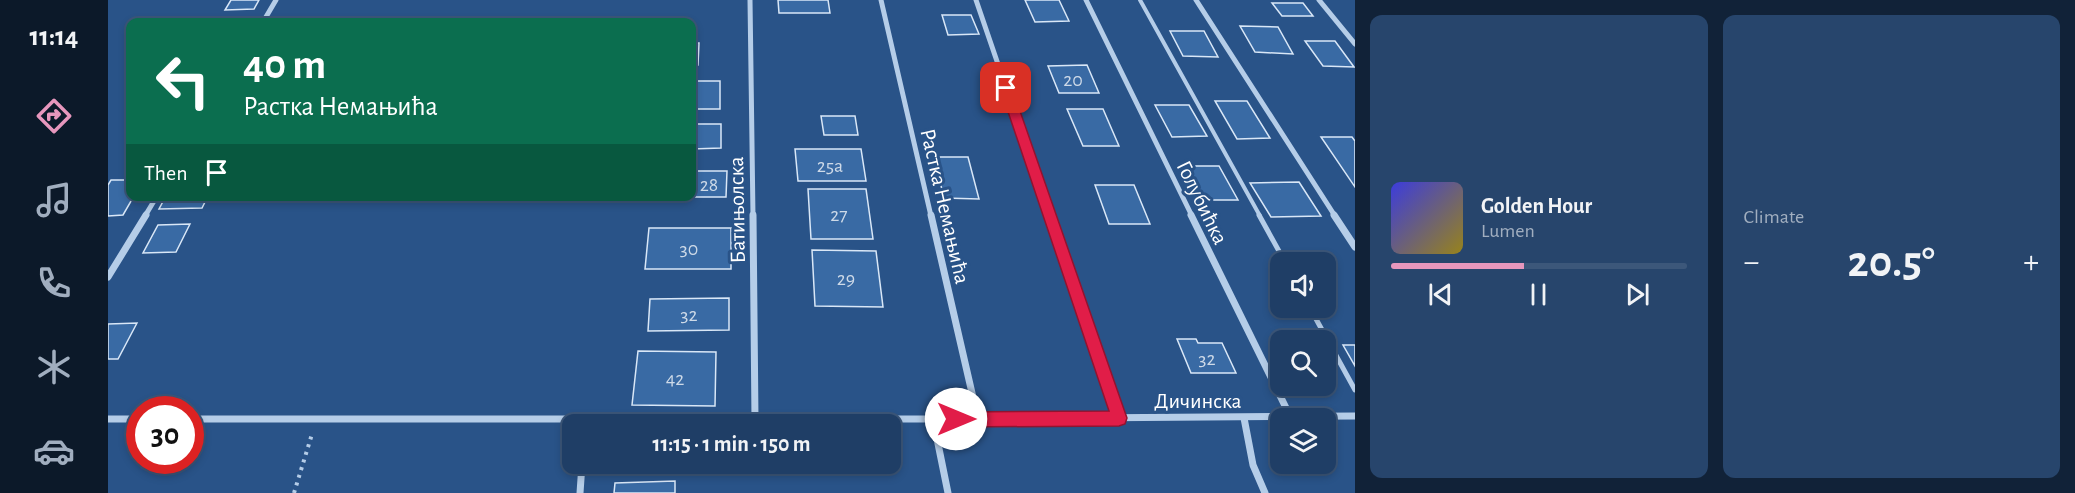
<!DOCTYPE html>
<html lang="en">
<head>
<meta charset="utf-8">
<style>
  :root { --surface:#1f3e66; --page:#27456c; --text:#f1f3f6; --muted:#a1aebf; --line:#3c577a; --accent:#e797bd }
  body { margin:0; font-family:"Alegreya Sans",sans-serif; background:var(--page); color:var(--text); height:100vh; display:flex; flex-direction:column; font-size:22px; white-space:nowrap }
  * { box-sizing:border-box; margin:0 }
  p { font-size:20px; color:var(--muted) }
  .icon { flex:none; width:33px; height:33px; fill:none; stroke:currentColor; stroke-width:2; stroke-linecap:round; stroke-linejoin:round }
  .map { position:relative; flex:1; overflow:hidden }
  .panel { display:flex; flex-direction:column; gap:15px; padding:15px; background:#112238; width:720px }
  .panel>* { flex:none }
  .hud { position:absolute; left:18px; top:18px; width:570px; height:183px; border-radius:12px; box-shadow:0 3px 9px #0003,0 0 0 2px var(--line); background:#0b6e4f; color:#fff; overflow:hidden }
  .buttons { position:absolute; left:1162px; top:252px; display:grid; gap:12px }
  .buttons a { display:grid; place-items:center; width:66px; height:66px; border-radius:12px; background:var(--surface); box-shadow:0 3px 9px #0003,0 0 0 2px var(--line); font-size:30px }
  .speed { position:absolute; left:18px; top:396px; display:flex; gap:12px; font-size:30px; font-weight:700; text-align:center }
  .speed>* { display:grid; place-content:center; width:78px; height:78px; border-radius:50%; background:var(--surface); box-shadow:0 3px 9px #0003,0 0 0 2px var(--line); line-height:1 }
  .speed .limit { border:9px solid #d22; background:#fff; color:#111 }
  .pin { position:absolute; display:grid; place-items:center; width:51px; height:51px; color:#fff; margin:-26px; border-radius:12px; box-shadow:0 3px 9px #0006 }
  .me { position:absolute; width:66px; margin:-33px; rotate:90deg; stroke-linejoin:round; filter:drop-shadow(0 0 4px #0008) }
  .turn { display:flex; align-items:center; gap:21px; height:126px; padding:0 18px; font-size:27px }
  .turn .icon { width:78px; height:78px; stroke-width:2.5 }
  .turn b { display:block; font-size:42px; line-height:51px }
  .then { display:flex; align-items:center; height:57px; padding:0 18px; background:#0003; gap:12px; font-size:22px }
  .big { font-size:45px; font-weight:600; line-height:1.1 }
  .panel .tile { flex:1; display:flex; flex-direction:column; justify-content:center; gap:9px; min-width:0; padding:0 21px; border-radius:12px; background:var(--page) }
  .song { display:flex; align-items:center; gap:18px }
  .cover { width:72px; height:72px; border-radius:9px; background:linear-gradient(135deg,hsl(240 70% 55%),hsl(50 70% 35%)) }
  .played { height:6px; border-radius:3px; background:linear-gradient(90deg,var(--accent) 45%,var(--line) 45%) }
  .keys { display:flex; justify-content:space-around; direction:ltr }
  .heat { display:flex; justify-content:space-between; align-items:center; font-size:33px; direction:ltr }
  .panel .tiles { flex:1; display:grid; gap:15px; grid-template-columns:repeat(2,1fr) }
  .trip { position:absolute; left:454px; top:414px; width:339px; height:60px; border-radius:12px; background:var(--surface); box-shadow:0 3px 9px #0003,0 0 0 2px var(--line); font-weight:600; line-height:60px; text-align:center }
  main { display:flex; flex:1; min-height:0 }
  .tab-bar { display:flex; flex-direction:column; width:108px; justify-content:space-around; align-items:center; background:#0c1929; color:var(--muted) }
  .tab-bar .icon { width:42px; height:42px }
  .tab-bar .current { color:var(--accent) }
  .tab-bar b { font-size:27px; color:var(--text) }
  .map>svg:first-child { display:block }
  .building { fill:#396aa4; stroke:#d9e7f7; stroke-width:1.5 }
  .lines { fill:none; stroke-linecap:round; stroke-linejoin:round }
  .path { stroke:#b5cde8; stroke-width:4; stroke-dasharray:3 5; stroke-linecap:butt }
  .service-far1 { stroke:#b5cde8; stroke-width:4 }
  .service { stroke:#b5cde8; stroke-width:5 }
  .minor-far1 { stroke:#b5cde8; stroke-width:5 }
  .minor { stroke:#b5cde8; stroke-width:7 }
  .route { fill:#e11d48; stroke:#92132f; stroke-width:1.5 }
  .labels { text-anchor:middle; stroke-width:6; stroke-linejoin:round; paint-order:stroke }
  .number-label { font-size:20px; fill:#cedae8 }
  .street-label { font-size:22px; fill:#fff; stroke:#295388 }
</style>
</head>
<body>
<main>
<nav class="tab-bar">
<b>11:14</b>
<svg class="icon current" aria-label="directions" viewBox="0 0 24 24"><path d="M12 3l9 9-9 9-9-9zM9 14v-3h6M13 9l2 2-2 2"/></svg>
<svg class="icon" aria-label="music" viewBox="0 0 24 24"><path d="M9 18V5l10-2v13"/><circle cx="6" cy="18" r="3"/><circle cx="16" cy="16" r="3"/></svg>
<svg class="icon" aria-label="phone" viewBox="0 0 24 24"><path d="M5 4h4l2 5-3 2q2 4 5 5l2-3 5 2v4C11 20 4 13 5 4z"/></svg>
<svg class="icon" aria-label="climate" viewBox="0 0 24 24"><path d="M12 3v18M4 7l16 10M4 17L20 7"/></svg>
<svg class="icon" aria-label="car" viewBox="0 0 24 24"><path d="M5 17H2v-5l4-1 3-4h7l3 4 3 1v5h-3M9 17h6M6 11h13"/><circle cx="7" cy="17" r="2"/><circle cx="17" cy="17" r="2"/></svg>
</nav>
<div class="map">
<svg width="1247" height="493" viewBox="0 0 1247 493">
  <rect width="100%" height="100%" fill="#295388"/>
  <g class="building">
    <polygon points="123,0 151,0 146,9 117,10"/>
    <polygon points="670,0 720,0 722,13 671,13"/>
    <polygon points="917,0 951,0 961,21 927,22"/>
    <polygon points="1164,3 1195,3 1205,16 1174,16"/>
    <polygon points="834,15 863,15 871,34 840,35"/>
    <polygon points="1132,26 1170,27 1185,54 1147,52"/>
    <polygon points="1062,31 1096,31 1110,57 1075,56"/>
    <polygon points="1197,41 1227,41 1246,67 1215,66"/>
    <polygon points="584,43 591,43 590,65 584,65"/>
    <polygon points="979,65 991,93 951,93 940,66"/>
    <rect x="584" y="81" width="28" height="28"/>
    <polygon points="1107,101 1139,101 1162,138 1129,139"/>
    <polygon points="1047,105 1081,105 1099,136 1064,137"/>
    <polygon points="959,109 995,109 1011,146 975,146"/>
    <polygon points="713,116 747,116 750,135 716,135"/>
    <polygon points="584,124 613,124 613,148 584,149"/>
    <polygon points="1213,137 1244,137 1247,141 1247,187"/>
    <polygon points="687,149 753,149 758,181 690,181"/>
    <polygon points="826,157 860,157 871,199 836,198"/>
    <polygon points="1076,166 1111,166 1130,200 1093,200"/>
    <polygon points="584,171 619,171 618,197 559,197 584,196"/>
    <polygon points="3,180 22,180 22,196 26,196 15,215 0,216 0,185"/>
    <polygon points="1191,182 1213,216 1163,217 1142,183"/>
    <polygon points="987,185 1026,185 1042,224 1001,224"/>
    <polygon points="700,189 758,189 765,239 703,239"/>
    <polygon points="58,196 100,196 94,208 51,209"/>
    <polygon points="82,224 68,252 35,253 50,225"/>
    <polygon points="541,228 623,228 623,269 537,269"/>
    <polygon points="704,250 768,251 775,307 707,306"/>
    <polygon points="621,298 621,330 540,331 542,299"/>
    <polygon points="29,323 10,359 0,359 0,324"/>
    <polygon points="1069,339 1088,339 1090,343 1114,343 1128,373 1083,373"/>
    <polygon points="1235,345 1247,345 1247,366"/>
    <polygon points="530,351 608,352 607,406 524,405"/>
    <polygon points="567,481 567,493 506,493 507,483"/>
  </g>
  <g class="lines">
    <polyline class="path" points="186,493 204,434"/>
    <polyline class="service-far1" points="1032,0 1152,216"/>
    <g class="service">
      <polyline points="1151,215 1177,262"/>
      <polyline points="1202,308 1247,390"/>
    </g>
    <g class="minor-far1">
      <polyline points="642,0 645,216"/>
      <polyline points="773,0 823,216"/>
      <polyline points="868,0 942,216"/>
      <polyline points="978,0 1084,216"/>
      <polyline points="1088,0 1227,216"/>
      <polyline points="1211,0 1247,44"/>
      <polyline points="155,22 168,0"/>
      <polyline points="37,216 49,196"/>
    </g>
    <g class="minor">
      <polyline points="645,215 647,419"/>
      <polyline points="823,215 870,419"/>
      <polyline points="941,215 1011,418"/>
      <polyline points="1083,215 1183,418"/>
      <polyline points="1226,215 1247,247"/>
      <polyline points="0,277 38,215"/>
      <polyline points="1136,418 1145,465 1157,493"/>
      <polyline points="0,419 32,419"/>
      <polyline points="82,419 825,419 1247,416"/>
      <polyline points="825,419 840,493"/>
      <polyline points="472,493 474,464"/>
    </g>
  </g>
  <polygon class="route" points="898,84 904,88 1019,418 1017,424 1011,426 848,427 842,425 840,419 842,414 848,412 1001,411 892,88"/>
  <g class="labels">
    <g class="number-label">
      <text x="965" y="86">20</text>
      <text x="722" y="172">25a</text>
      <text x="601" y="191">28</text>
      <text x="731" y="221">27</text>
      <text x="581" y="255">30</text>
      <text x="738" y="285">29</text>
      <text x="581" y="321">32</text>
      <text x="1099" y="365">32</text>
      <text x="567" y="385">42</text>
    </g>
    <g class="street-label">
      <text transform="translate(1095 202) rotate(64)" y="8">Голубићка</text>
      <text transform="translate(838 206) rotate(77)" y="8">Растка Немањића</text>
      <text transform="translate(628 210) rotate(-91)" y="8">Батињолска</text>
      <text x="1090" y="408">Дичинска</text>
    </g>
  </g>
</svg>
<div class="buttons">
<a><svg class="icon" aria-label="sound" viewBox="0 0 24 24"><path d="M4 9h4l5-4v14l-5-4H4zM17 9q2 3 0 6"/></svg></a>
<a><svg class="icon" aria-label="search" viewBox="0 0 24 24"><circle cx="10" cy="10" r="6"/><path d="M15 15l6 6"/></svg></a>
<a><svg class="icon" aria-label="layers" viewBox="0 0 24 24"><path d="M12 4l9 5-9 5-9-5zM3 14l9 5 9-5"/></svg></a>
</div>
<div class="speed"><div class="limit">30</div></div>
<div class="pin" style="left:898px;top:88px;background:#d93025"><svg class="icon" aria-label="arrive" viewBox="0 0 24 24"><path d="M6 21V4h12l-3 4 3 4H6"/></svg></div>
<svg class="me" style="left:848px;top:419px" viewBox="-20 -20 40 40"><circle r="19" fill="#fff"/><path d="M0-13L10 11 0 6-10 11z" fill="#e11d48"/></svg>
<div class="trip">11:15 · 1 min · 150 m</div>
<div class="hud">
<div class="turn"><svg class="icon" aria-label="left" viewBox="0 0 24 24"><path d="M17 20v-9H6M10 6l-5 5 5 5"/></svg><div><b>40 m</b>Растка Немањића</div></div>
<div class="then">Then<svg class="icon" aria-label="arrive" viewBox="0 0 24 24"><path d="M6 21V4h12l-3 4 3 4H6"/></svg></div>
</div>
</div>
<section class="panel">
<div class="tiles">
<div class="tile">
<div class="song"><i class="cover"></i><div><b>Golden Hour</b><p>Lumen</p></div></div>
<div class="played"></div>
<div class="keys"><svg class="icon" aria-label="previous" viewBox="0 0 24 24"><path d="M18 5L8 12l10 7zM5 5v14"/></svg><svg class="icon" aria-label="pause" viewBox="0 0 24 24"><path d="M8 5v14M16 5v14"/></svg><svg class="icon" aria-label="next" viewBox="0 0 24 24"><path d="M6 5l10 7-10 7zM19 5v14"/></svg></div>
</div>
<div class="tile"><p>Climate</p>
<div class="heat"><a>−</a><b class="big">20.5°</b><a>+</a></div>
</div>
</div>
</section>
</main>
</body>
</html>
